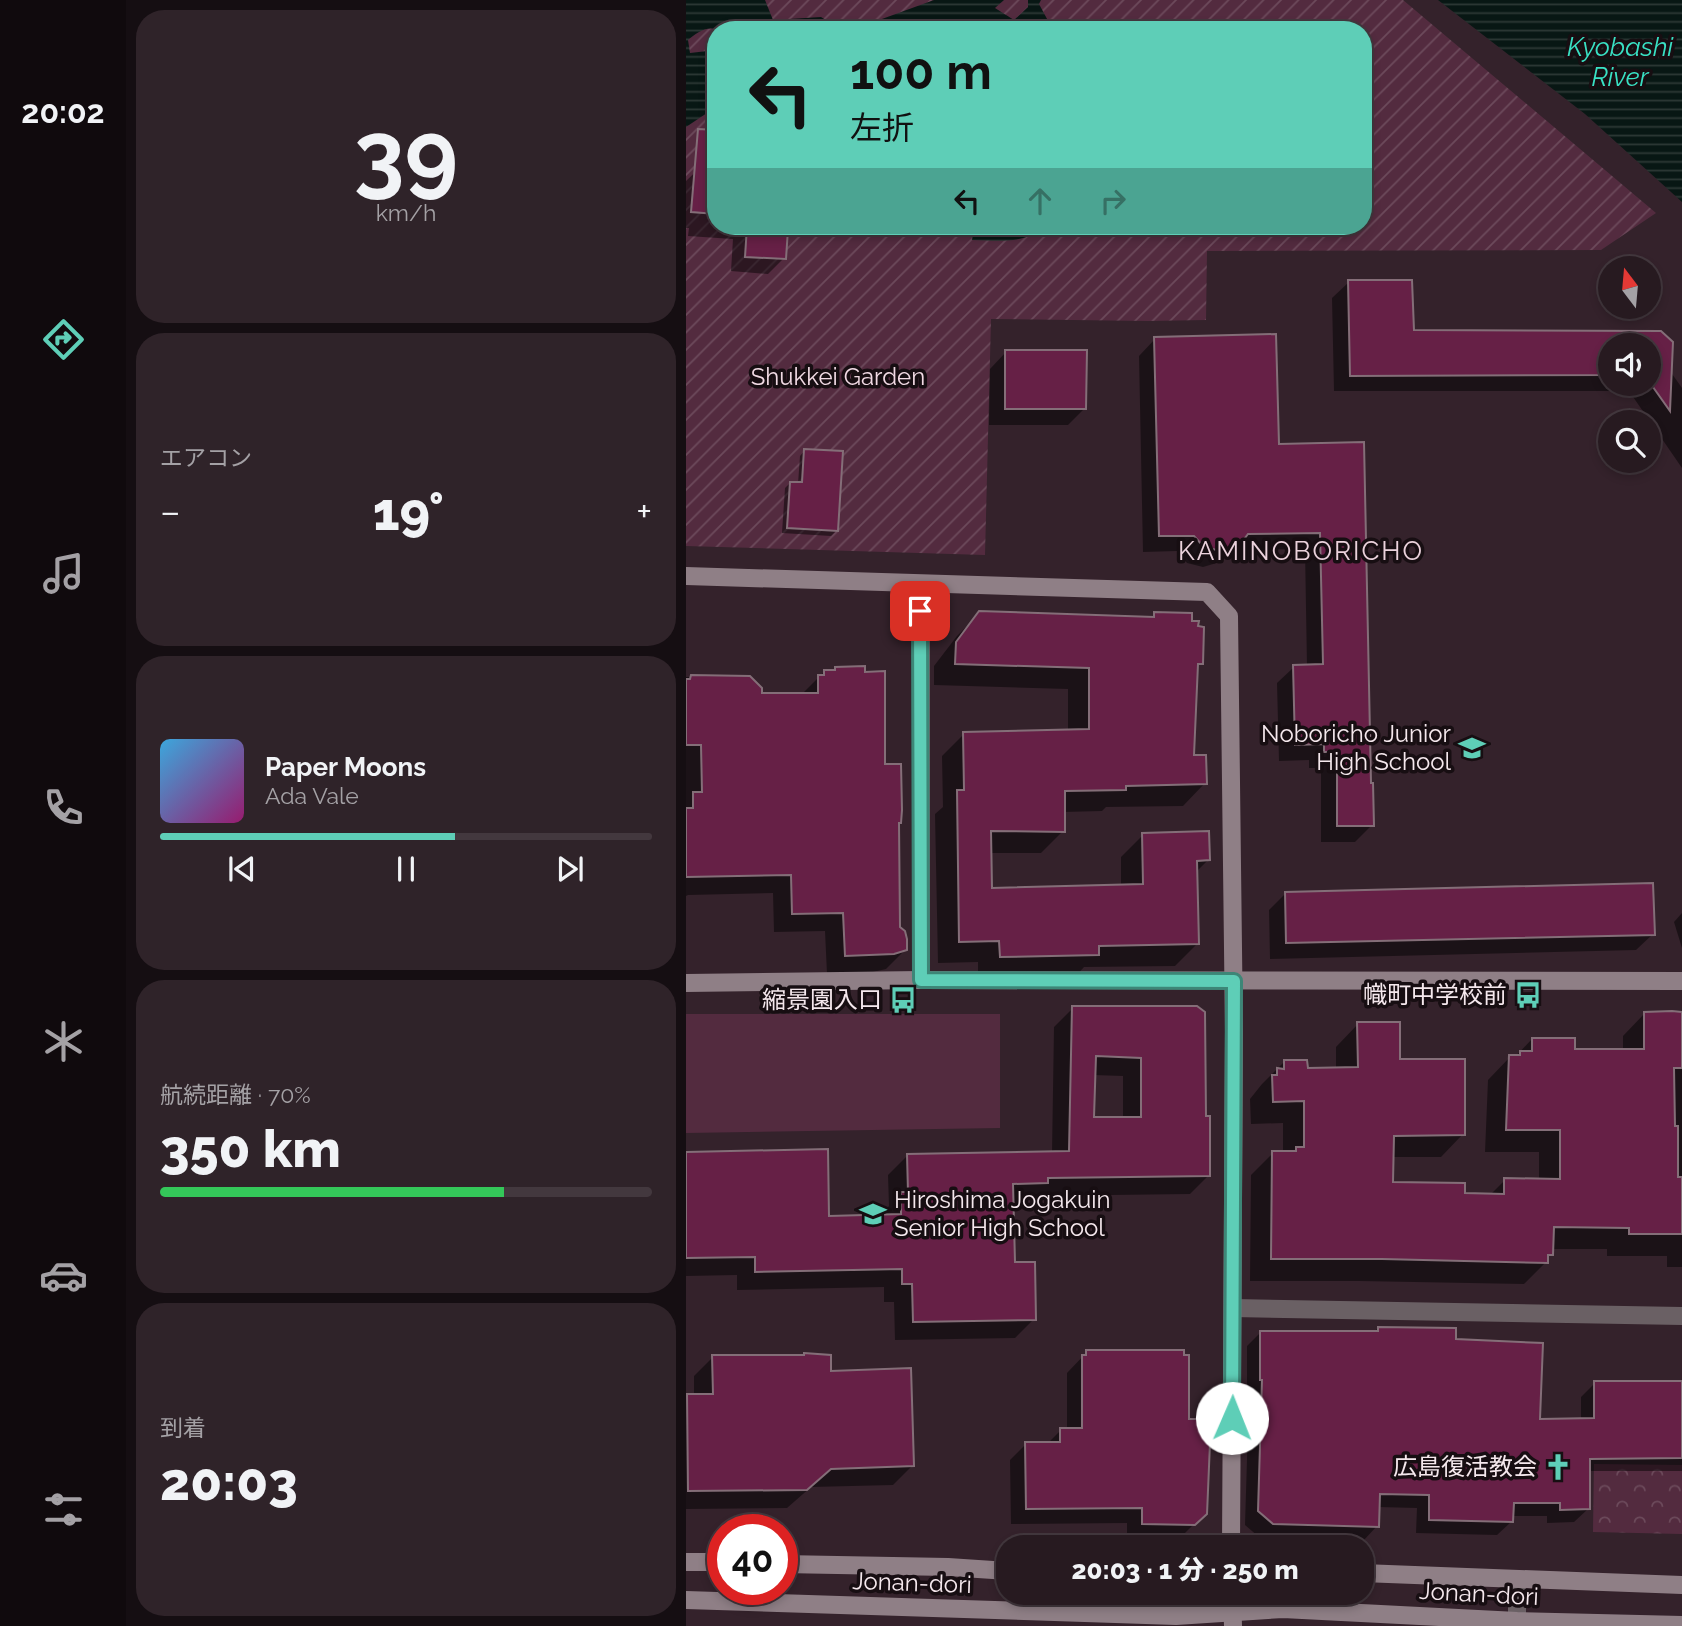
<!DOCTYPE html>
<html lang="ja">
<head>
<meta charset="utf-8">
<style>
  :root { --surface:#271a20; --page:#2f2329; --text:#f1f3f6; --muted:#a4a1a5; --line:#43383e; --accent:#5eceb7 }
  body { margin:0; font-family:Raleway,"Noto Sans JP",sans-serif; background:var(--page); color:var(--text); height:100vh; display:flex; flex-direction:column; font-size:26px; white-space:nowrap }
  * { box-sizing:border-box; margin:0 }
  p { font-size:23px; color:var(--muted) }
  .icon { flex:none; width:38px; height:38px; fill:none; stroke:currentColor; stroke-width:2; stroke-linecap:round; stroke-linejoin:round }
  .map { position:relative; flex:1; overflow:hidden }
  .panel { display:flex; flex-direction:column; gap:10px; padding:10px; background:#150e12; width:560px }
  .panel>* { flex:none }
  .top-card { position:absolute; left:21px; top:21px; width:665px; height:214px; border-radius:28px; box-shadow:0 4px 10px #0003,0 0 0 2px var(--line); background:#5eceb7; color:#111; overflow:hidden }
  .needle { width:46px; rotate:344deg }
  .buttons { position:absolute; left:912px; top:256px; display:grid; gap:14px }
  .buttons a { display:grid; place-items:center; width:63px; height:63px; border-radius:50%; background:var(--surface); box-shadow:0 4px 10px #0003,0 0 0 2px var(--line); font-size:35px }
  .speed { position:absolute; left:21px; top:1514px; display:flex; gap:14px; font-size:35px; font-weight:700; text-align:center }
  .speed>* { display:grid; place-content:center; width:91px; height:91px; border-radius:50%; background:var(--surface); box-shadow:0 4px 10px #0003,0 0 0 2px var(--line); line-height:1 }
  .speed .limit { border:10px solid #d22; background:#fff; color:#111 }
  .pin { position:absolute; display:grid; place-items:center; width:60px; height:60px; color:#fff; margin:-30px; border-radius:14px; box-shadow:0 4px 10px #0006 }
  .me { position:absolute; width:77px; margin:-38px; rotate:1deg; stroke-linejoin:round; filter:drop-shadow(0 0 5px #0008) }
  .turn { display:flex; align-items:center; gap:24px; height:147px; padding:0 28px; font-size:32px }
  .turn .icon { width:91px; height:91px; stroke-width:2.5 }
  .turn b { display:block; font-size:49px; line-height:60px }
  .lanes { display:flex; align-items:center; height:66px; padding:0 28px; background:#0003; justify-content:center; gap:35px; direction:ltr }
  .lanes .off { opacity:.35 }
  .big { font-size:52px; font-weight:800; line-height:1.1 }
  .panel .widget { flex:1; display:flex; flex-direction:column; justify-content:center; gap:10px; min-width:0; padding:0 24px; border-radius:28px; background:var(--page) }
  .panel .dial { align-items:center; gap:0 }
  .dial b { font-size:91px; line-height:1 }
  .song { display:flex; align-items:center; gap:21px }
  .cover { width:84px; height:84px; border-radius:10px; background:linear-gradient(135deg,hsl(200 70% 55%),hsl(320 70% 35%)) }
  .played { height:7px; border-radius:4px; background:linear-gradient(90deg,var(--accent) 60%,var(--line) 60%) }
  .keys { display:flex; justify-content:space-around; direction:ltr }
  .heat { display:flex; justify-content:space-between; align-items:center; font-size:38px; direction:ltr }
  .charge { height:10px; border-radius:5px; background:linear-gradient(90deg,#34c759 70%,var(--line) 0) }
  .trip { position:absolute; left:310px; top:1535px; width:378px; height:70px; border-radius:28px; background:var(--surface); box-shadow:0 4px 10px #0003,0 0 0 2px var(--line); font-weight:800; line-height:70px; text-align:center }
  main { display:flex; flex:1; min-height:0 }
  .tab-bar { display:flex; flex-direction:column; width:126px; justify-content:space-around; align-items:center; background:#100a0d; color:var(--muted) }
  .tab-bar .icon { width:49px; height:49px }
  .tab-bar .active { color:var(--accent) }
  .tab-bar b { font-size:32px; color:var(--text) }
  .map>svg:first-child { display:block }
  .grass { fill:#532b3f }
  .park { fill:url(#park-crowns) }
  .garden { fill:url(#garden-furrows); fill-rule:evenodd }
  .water { fill:url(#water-rules) }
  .shadow { fill:#0007; fill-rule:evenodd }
  .building { fill:#662046; stroke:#846e78; stroke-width:2; fill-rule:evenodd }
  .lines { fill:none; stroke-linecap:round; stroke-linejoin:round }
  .street { stroke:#6a6064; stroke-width:18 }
  .secondary { stroke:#8f7f86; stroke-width:18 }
  .route-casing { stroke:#3d8677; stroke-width:18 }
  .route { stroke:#5eceb7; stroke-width:12 }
  .labels { text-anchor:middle; stroke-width:7; stroke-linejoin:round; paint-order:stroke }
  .park-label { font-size:24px; fill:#f1dae4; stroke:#170e12 }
  .poi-label { font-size:24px; fill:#f5e8ed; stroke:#170e12; text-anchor:end }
  .street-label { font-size:24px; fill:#f5e8ed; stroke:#170e12 }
  .water-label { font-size:26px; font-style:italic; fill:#39e1c4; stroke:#170e12 }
  .neighbourhood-label { font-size:26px; letter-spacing:2px; fill:#ebd2dc; stroke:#170e12 }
</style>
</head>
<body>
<main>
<nav class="tab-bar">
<b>20:02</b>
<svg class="icon active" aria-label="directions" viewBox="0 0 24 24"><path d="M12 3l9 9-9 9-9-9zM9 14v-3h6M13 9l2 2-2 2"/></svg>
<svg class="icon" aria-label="music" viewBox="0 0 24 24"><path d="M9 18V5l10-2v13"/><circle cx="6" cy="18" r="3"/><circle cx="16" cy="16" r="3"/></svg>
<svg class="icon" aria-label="phone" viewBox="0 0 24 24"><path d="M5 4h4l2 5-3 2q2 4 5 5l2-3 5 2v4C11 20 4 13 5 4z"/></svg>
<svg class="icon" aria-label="climate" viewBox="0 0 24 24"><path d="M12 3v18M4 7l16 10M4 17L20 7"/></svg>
<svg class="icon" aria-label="car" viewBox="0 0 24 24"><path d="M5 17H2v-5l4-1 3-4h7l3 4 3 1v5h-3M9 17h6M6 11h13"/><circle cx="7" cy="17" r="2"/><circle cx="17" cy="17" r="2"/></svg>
<svg class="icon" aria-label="filters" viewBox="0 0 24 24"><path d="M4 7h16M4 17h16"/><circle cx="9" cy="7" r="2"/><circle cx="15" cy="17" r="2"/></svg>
</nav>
<section class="panel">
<div class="widget dial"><b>39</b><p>km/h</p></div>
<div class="widget"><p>エアコン</p>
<div class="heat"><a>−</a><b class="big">19°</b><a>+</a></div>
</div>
<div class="widget">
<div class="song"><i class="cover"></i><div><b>Paper Moons</b><p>Ada Vale</p></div></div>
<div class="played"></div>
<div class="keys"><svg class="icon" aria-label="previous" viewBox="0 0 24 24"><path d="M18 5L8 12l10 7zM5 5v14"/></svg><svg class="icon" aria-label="pause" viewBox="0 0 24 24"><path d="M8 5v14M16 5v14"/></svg><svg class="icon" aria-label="next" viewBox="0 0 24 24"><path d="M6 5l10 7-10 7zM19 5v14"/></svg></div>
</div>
<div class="widget"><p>航続距離 · 70%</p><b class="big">350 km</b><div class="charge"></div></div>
<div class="widget"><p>到着</p><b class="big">20:03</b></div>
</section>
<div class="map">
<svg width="996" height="1626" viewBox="0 0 996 1626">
  <defs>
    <pattern id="park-crowns" width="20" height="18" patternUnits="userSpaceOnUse" patternTransform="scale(1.75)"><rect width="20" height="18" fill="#532b3f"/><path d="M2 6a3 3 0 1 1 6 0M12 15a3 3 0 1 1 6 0" fill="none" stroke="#6c4a5b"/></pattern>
    <pattern id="garden-furrows" width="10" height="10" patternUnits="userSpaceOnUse" patternTransform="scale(1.75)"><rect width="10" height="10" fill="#532b3f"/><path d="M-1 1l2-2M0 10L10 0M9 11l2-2" fill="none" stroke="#6c4a5b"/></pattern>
    <pattern id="water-rules" width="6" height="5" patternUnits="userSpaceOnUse" patternTransform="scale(1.75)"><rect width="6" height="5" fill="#081714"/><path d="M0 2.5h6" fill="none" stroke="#2d3936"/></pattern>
  </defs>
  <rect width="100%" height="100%" fill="#34222b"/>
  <polygon class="grass" points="0,1014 314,1014 314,1128 0,1133"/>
  <polygon class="park" points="908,1464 996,1465 996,1534 907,1532"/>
  <path class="garden" d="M0,0H717L970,213L915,250L521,251L520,320L462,321L305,319L299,555L0,546ZM30,30H677V226H30Z"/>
  <g class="water">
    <path d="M0,0H79L87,20L135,17L156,30H32C21,25 10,33 2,40L4,53L30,50V114L24,111L0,127Z"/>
    <polygon points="248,0 318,0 309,8 328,20 342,7 342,0 355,0 353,4 367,30 159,30 174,27"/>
    <polygon points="752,0 996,0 996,202 899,114"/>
    <path d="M342,226H364C335,244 317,241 286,240L287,234L340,230Z"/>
  </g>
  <g class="shadow">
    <polygon points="25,157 30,157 30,226 91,226 98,258 82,274 45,271 47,239 2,236 3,228 0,228 0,181"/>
    <path d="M663,282L726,332H975L984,371L996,388V468L943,391H648L646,298ZM924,345H962V383H924Z"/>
    <polygon points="469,339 591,446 676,444 686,825 669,842 635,842 635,768 623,768 623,760 593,761 591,683 608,667 621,667 619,549 546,550 534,562 517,567 501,563 491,551 457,552 453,356"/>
    <polygon points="320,352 399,408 382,425 303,425 304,369"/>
    <polygon points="119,450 150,531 145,536 96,533 99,488 104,483 112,484 114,456"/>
    <polygon points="294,613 464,619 469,614 515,663 510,668 507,757 519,783 497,806 420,807 416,811 377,812 377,831 355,853 304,853 304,890 435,887 435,857 457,835 522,860 510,872 511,944 489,966 398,967 389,977 292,979 292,962 252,963 249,814 257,807 256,756 278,734 382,731 382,689 248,685 248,666 271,636"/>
    <polygon points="150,668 197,766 212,824 212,928 219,950 200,969 187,972 141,974 139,931 88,932 87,893 2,895 0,896 0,677 64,678 75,695 115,695 139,671 147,672"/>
    <polygon points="600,893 967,934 950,950 584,959 583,910"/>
    <polygon points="996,913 996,948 988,922"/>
    <path d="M387,1008H510L523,1175L504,1194L346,1196L341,1201L326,1202L327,1264L348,1319L329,1338L209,1340L208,1302H198V1287L51,1290V1275L0,1276V1154L141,1217L196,1216V1213L203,1206L202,1175L221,1156L366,1153L368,1027ZM407,1075L437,1076V1119H406Z"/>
    <polygon points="959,1013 996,1013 996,1267 981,1267 981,1256 921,1256 921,1249 865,1249 865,1254 861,1258 860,1262 838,1284 673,1281 564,1281 565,1175 587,1153 597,1153 597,1123 565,1124 564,1099 576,1084 598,1062 620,1070 650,1069 650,1047 672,1024 713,1061 777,1134 755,1157 706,1157 705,1184 777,1194 804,1195 819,1180 853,1180 853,1152 799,1152 802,1080 824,1057 829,1057 846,1039 887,1051 937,1051 937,1036"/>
    <polygon points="692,1328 768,1341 852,1421 895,1420 895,1397 909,1383 996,1383 996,1471 902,1471 902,1509 888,1522 861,1523 861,1516 825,1516 825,1522 811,1535 730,1533 731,1508 692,1507 691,1526 678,1540 573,1537 559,1525 563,1393 561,1393 561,1346 575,1332 688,1332"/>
    <polygon points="401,1352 497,1357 501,1421 519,1513 492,1540 441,1539 441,1523 325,1524 324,1460 340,1444 361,1444 375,1430 381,1430 381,1373"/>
    <polygon points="27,1357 143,1373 226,1466 207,1485 125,1487 101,1508 0,1509 0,1397 2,1396 8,1396 8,1376"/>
  </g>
  <g class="building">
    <polygon points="12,129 30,130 30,214 5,212"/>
    <polygon points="61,226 102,229 100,259 59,257"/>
    <polygon points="662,280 726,280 728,330 975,331 987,342 984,411 962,380 962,345 924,345 924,375 664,376"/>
    <polygon points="590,334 593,444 678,442 685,783 687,783 688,826 651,826 651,752 638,752 638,744 609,745 607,665 637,664 634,533 562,534 553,546 535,551 518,547 508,536 473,536 468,337"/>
    <polygon points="319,350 401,350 400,409 319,409"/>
    <polygon points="118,449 157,451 152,531 101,528 104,482 116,482"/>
    <polygon points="293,611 468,617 468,612 506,613 506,621 513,621 512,626 518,627 517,664 512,664 508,755 520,755 521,784 440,786 440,790 379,791 379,832 305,831 306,888 457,884 456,833 523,831 524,860 511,861 513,944 413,946 413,955 314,957 313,941 273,942 271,790 278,790 277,732 403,729 403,668 269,664 270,642"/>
    <polygon points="179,666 179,672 199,671 199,764 215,764 216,810 215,823 213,823 214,927 219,931 221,939 221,950 208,954 159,956 157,913 106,914 105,875 0,877 0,808 7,808 7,792 16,792 15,745 0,745 0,679 4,679 5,675 64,676 76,688 76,693 132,693 132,675 138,675 138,670 149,670 149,667"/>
    <polygon points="967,883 969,935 600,943 599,892"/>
    <path d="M386,1006H511L519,1012L520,1116H524V1176L362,1178V1183L327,1184L329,1262H349L350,1320L227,1322L226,1284H216V1269L69,1272V1257L0,1258V1152L142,1149L143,1216L215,1214V1192H222L221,1154L383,1151ZM410,1056L455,1058V1117H408Z"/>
    <polygon points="986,1011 996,1012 996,1068 988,1068 989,1126 992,1126 992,1177 996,1177 996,1234 943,1234 943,1228 868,1227 867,1255 862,1255 862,1263 696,1259 585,1259 586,1151 610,1151 610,1147 618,1147 618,1101 587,1102 586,1075 591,1075 591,1068 598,1069 598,1060 621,1060 622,1068 672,1067 671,1022 714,1022 714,1059 779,1059 779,1135 708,1136 707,1182 779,1183 779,1193 818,1194 818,1178 874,1179 874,1130 820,1130 823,1055 834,1055 834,1051 846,1051 846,1038 889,1038 889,1049 958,1049 958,1012"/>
    <polygon points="692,1327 770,1328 770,1339 857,1343 854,1419 908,1418 908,1381 996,1381 996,1458 904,1459 904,1509 874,1510 874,1503 828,1503 827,1522 743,1520 743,1495 694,1494 693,1527 587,1524 572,1511 576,1380 574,1380 574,1331 692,1331"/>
    <polygon points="400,1350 498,1350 498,1355 503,1355 503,1419 525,1419 521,1514 509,1525 456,1524 456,1508 340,1509 339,1442 374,1442 374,1428 396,1428 396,1355 400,1355"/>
    <polygon points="118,1353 145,1355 145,1371 225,1368 228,1466 145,1469 121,1490 2,1491 1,1394 27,1394 26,1355 118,1355"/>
  </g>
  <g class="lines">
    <g class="street">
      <polyline points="235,584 235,980"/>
      <polyline points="547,1308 996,1316"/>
      <polyline points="831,1626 831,1579"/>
    </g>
    <g class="secondary">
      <polyline points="0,576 521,592 543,616 548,1031 545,1547"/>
      <polyline points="0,983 235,980 996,981"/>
      <polyline points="0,1562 37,1562"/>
      <polyline points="96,1564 262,1567 322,1571"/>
      <polyline points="676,1573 996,1585"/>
      <polyline points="546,1592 547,1626"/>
      <polyline points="0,1600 490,1616 597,1609 831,1621 996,1625"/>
    </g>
  </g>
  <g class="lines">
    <defs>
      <polyline id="route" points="234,611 235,980 548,981 546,1418"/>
    </defs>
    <use href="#route" class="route-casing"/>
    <use href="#route" class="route"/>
  </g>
  <defs>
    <symbol id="school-bare" viewBox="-9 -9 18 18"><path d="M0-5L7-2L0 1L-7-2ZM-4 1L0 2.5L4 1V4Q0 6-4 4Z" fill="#5eceb7" stroke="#170e12" stroke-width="2.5" paint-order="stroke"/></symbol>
    <symbol id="bus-bare" viewBox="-9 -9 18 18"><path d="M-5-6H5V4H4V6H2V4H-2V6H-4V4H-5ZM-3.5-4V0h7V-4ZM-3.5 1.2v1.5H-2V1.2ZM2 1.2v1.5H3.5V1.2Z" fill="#5eceb7" stroke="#170e12" stroke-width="2.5" paint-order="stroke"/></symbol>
    <symbol id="church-bare" viewBox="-9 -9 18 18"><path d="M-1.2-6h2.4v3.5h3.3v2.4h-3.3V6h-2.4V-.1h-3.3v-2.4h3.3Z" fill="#5eceb7" stroke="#170e12" stroke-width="2.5" paint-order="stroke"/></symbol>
  </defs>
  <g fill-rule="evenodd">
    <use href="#school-bare" x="767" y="729" width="38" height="38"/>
    <use href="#bus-bare" x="823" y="976" width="38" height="38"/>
    <use href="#bus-bare" x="198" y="981" width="38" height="38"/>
    <use href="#school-bare" x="168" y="1195" width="38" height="38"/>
    <use href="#church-bare" x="853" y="1448" width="38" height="38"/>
  </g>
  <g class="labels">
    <g class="park-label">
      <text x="152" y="385">Shukkei Garden</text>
    </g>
    <g class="poi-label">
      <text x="765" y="742">Noboricho Junior<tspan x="765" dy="28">High School</tspan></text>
      <text x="821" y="1003">幟町中学校前</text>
      <text x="196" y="1008">縮景園入口</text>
      <text x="208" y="1208" text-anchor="start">Hiroshima Jogakuin<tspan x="208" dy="28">Senior High School</tspan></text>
      <text x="851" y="1475">広島復活教会</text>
    </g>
    <g class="street-label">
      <text transform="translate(226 1583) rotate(2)" y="8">Jonan-dori</text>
      <text transform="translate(793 1594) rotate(3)" y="8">Jonan-dori</text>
    </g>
    <g class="water-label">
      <text x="934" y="56">Kyobashi<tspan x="934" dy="30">River</tspan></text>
    </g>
    <g class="neighbourhood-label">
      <text x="615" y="560">KAMINOBORICHO</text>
    </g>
  </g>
</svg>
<div class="buttons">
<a><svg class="needle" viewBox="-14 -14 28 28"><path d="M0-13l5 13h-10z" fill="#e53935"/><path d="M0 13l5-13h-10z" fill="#a4a1a5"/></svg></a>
<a><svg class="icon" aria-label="sound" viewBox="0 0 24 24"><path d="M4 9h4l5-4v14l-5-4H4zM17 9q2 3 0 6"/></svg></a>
<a><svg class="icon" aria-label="search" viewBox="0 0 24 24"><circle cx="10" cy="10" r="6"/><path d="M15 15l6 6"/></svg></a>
</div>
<div class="speed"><div class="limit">40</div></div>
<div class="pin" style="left:234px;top:611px;background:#d93025"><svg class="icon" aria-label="arrive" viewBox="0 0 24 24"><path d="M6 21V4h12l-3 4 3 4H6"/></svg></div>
<svg class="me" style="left:546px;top:1418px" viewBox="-20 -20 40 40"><circle r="19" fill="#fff"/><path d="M0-13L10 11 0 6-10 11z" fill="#5eceb7"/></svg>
<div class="trip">20:03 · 1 分 · 250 m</div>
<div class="top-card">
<div class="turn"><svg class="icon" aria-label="left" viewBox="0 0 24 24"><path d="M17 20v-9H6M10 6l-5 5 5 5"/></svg><div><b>100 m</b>左折</div></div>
<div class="lanes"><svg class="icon" aria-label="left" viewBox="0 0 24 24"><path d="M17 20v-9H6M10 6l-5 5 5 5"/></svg><svg class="icon off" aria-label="ahead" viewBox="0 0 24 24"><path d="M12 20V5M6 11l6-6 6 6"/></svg><svg class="icon off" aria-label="right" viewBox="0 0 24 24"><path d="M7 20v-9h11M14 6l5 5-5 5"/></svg></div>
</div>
</div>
</main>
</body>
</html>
